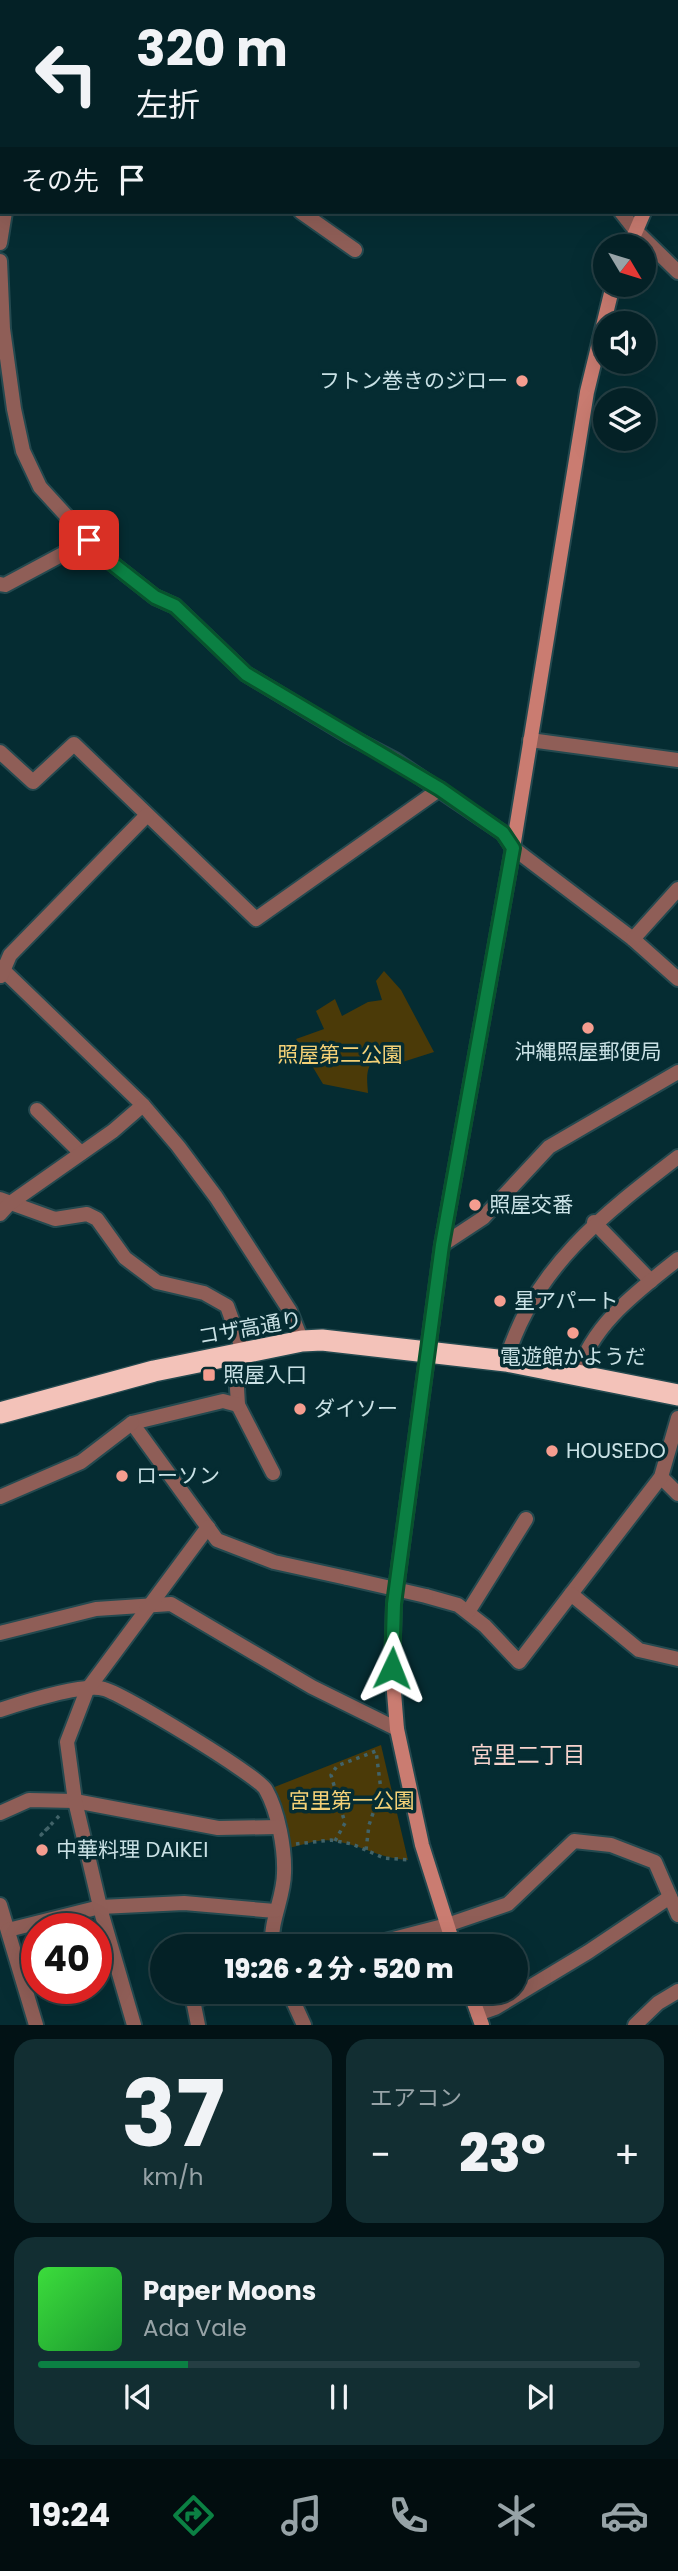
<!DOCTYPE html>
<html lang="ja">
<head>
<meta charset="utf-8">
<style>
  :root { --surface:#042126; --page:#122e32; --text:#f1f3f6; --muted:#97a3a7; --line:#253e43; --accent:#0b8043 }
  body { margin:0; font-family:Poppins,"Noto Sans JP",sans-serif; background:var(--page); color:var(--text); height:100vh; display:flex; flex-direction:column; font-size:26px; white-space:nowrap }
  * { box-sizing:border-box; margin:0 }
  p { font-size:23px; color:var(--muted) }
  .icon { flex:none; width:38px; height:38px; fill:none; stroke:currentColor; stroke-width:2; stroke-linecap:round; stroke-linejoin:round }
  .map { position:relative; height:2025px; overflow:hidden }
  .drawer { display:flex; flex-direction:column; gap:14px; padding:14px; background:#021215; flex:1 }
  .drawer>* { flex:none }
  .top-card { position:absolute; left:0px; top:0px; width:679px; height:214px; box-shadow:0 7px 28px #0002,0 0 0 2px var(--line); background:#042126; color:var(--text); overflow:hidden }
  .needle { width:46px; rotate:128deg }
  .buttons { position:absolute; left:593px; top:234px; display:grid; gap:14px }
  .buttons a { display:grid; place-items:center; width:63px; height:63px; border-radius:50%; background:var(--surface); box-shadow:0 7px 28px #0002,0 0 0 2px var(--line); font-size:35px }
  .speed { position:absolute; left:21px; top:1913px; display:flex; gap:14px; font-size:35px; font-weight:700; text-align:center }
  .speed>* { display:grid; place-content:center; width:91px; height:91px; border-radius:50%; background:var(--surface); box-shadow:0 7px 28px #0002,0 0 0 2px var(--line); line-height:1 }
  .speed .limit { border:10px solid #d22; background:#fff; color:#111 }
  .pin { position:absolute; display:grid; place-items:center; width:60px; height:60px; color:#fff; margin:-30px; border-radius:14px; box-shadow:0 4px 10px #0006 }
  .me { position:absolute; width:77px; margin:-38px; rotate:2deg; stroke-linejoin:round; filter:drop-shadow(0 0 5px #0008) }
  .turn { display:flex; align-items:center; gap:24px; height:147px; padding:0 21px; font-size:32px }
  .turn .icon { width:91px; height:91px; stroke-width:2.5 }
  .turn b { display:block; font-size:49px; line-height:60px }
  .then { display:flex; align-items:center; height:66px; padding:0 21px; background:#0003; gap:14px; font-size:26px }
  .big { font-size:52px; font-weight:800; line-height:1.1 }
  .drawer .widget { flex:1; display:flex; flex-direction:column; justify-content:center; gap:10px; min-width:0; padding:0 24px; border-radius:21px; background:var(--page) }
  .drawer .dial { align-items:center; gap:0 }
  .dial b { font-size:91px; line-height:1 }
  .song { display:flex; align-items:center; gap:21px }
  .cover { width:84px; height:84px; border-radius:10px; background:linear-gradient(135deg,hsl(120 70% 55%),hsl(130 70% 35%)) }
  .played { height:7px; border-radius:4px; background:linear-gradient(90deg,var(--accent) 25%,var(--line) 25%) }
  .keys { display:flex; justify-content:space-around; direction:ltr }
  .heat { display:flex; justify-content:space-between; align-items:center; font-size:38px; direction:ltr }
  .drawer .tiles { flex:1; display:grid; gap:14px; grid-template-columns:1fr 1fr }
  .widget:last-child { grid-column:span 2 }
  .trip { position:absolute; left:150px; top:1934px; width:378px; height:70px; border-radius:35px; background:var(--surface); box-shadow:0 7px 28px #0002,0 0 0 2px var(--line); font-weight:800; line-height:70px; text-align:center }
  .menu { display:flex; height:112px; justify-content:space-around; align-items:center; background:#020d0f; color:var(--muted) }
  .menu .icon { width:49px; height:49px }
  .menu .on { color:var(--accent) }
  .menu b { font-size:32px; color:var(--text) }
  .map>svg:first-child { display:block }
  .green { fill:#4b3a08 }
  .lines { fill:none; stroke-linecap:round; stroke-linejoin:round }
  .stream { stroke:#001704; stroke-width:5 }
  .street-casing { stroke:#24494f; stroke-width:18 }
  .secondary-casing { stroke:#24494f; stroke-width:18 }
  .highway-casing { stroke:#24494f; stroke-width:24 }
  .path { stroke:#416369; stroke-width:3.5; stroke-dasharray:3.5 5; stroke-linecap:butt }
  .street { stroke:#8f5e57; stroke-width:14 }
  .secondary { stroke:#ca7c71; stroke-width:14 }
  .highway { stroke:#f3c2b9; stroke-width:21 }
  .street-bridge-casing { stroke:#24494f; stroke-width:18; stroke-linecap:butt }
  .street-bridge { stroke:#8f5e57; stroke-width:14 }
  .route-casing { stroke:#07532c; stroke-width:18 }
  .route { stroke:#0b8043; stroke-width:12 }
  .poi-dot { fill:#f59d8f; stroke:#052c32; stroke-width:2.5 }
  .labels { text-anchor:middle; stroke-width:7; stroke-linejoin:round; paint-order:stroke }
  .poi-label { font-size:21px; fill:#c9e1e5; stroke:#052c32; text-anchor:start }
  .park-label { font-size:21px; fill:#f4d177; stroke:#052c32 }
  .street-label { font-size:21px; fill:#c9e1e5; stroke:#052c32 }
  .neighbourhood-label { font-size:23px; fill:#f6d3cd; stroke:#052c32 }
</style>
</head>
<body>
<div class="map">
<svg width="678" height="2025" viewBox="0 0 678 2025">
  <rect width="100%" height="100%" fill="#052c32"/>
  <g class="green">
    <path d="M384,971L401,990L434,1052L390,1066L381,1057C364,1063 367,1078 368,1093L323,1084L296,1039L324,1029L316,1011L335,999L342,1016L368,1002L382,1000L376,981Z"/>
    <path d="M381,1745L408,1860C377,1858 363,1845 334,1841C320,1838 300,1846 285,1849L272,1788Z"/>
  </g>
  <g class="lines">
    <g class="stream">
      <polyline points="646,0 647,2"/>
      <polyline points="677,54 678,55"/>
    </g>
    <defs>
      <g id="street">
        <polyline points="313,0 316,2"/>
        <polyline points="108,2 109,0"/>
        <polyline points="0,97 2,97"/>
        <polyline points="677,161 678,161"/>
        <polyline points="0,197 2,198"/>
        <polyline points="301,212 355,250"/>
        <polyline points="621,212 636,231 678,272"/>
        <polyline points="0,243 5,212"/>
        <polyline points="0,261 3,329 14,409 23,451 40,487 104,557 155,597 175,606 246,674 349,736 395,760 503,833 513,848 633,939 678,979"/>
        <polyline points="0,584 5,585 89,540"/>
        <polyline points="530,740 678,760"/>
        <polyline points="0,752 33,782 74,744 256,919 440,789"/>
        <polyline points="633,939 678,889"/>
        <polyline points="0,967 143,1105 178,1146 216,1197 290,1311 302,1341"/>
        <polyline points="1,976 10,955 147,815"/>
        <polyline points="37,1110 81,1153"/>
        <polyline points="0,1199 55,1219 87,1214 97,1219 125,1258 157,1282 204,1293 227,1306 244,1353"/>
        <polyline points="0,1214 9,1204 113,1131 143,1105"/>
        <polyline points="594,1222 651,1281"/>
        <polyline points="442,1245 483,1218 549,1147 678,1072"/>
        <polyline points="235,1355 238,1405 273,1473"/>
        <path d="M506,1361C533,1268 605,1213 678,1157"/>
        <path d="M577,1375C593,1323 637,1292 678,1259"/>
        <polyline points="238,1405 223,1401 132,1423 217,1540 274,1562 347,1578"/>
        <polyline points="661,1477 678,1494"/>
        <polyline points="0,1497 81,1462 132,1423"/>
        <polyline points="571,1594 661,1477 678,1418"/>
        <polyline points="426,1596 458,1605 485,1626 519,1662 571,1594 639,1650 678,1659"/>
        <polyline points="468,1612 526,1519"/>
        <polyline points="0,1633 96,1609 171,1604 312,1687 397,1729"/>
        <path d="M0,1710C21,1703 84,1683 104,1689C123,1694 259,1776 266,1790C278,1811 285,1849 284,1873C284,1897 270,1921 272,1946"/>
        <polyline points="0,1813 29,1800 75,1801 218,1828 278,1827"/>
        <polyline points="0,1905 36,2025"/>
        <polyline points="8,1930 100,1907 184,1903 275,1911"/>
        <polyline points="366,1946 447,1925 508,1904 574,1841 611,1845 655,1862 678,1915"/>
        <polyline points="289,1992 304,2025"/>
        <polyline points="478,2014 495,2008 588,1952 670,1897"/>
        <polyline points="134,2025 102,1915 75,1801 67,1742 87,1690 208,1527"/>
        <polyline points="198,2025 193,2000 226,1992"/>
        <polyline points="635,2025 658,2003 678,1991"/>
      </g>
      <g id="secondary">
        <polyline points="677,135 678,133"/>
        <polyline points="629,247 644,212"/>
        <polyline points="454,1946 422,1845 397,1729 392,1668 394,1604 442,1245 513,848 587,392 613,285"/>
        <polyline points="470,1992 482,2025"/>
      </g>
      <polyline id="highway" points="0,1413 154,1371 302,1341 322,1340 506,1361 678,1395"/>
    </defs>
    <use href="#street" class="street-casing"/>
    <use href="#secondary" class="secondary-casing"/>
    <use href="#highway" class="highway-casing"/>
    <g class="path">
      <polyline points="49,1827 41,1835 60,1815"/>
      <polyline points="335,1841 345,1823 331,1775 337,1766 376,1751 381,1790 369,1825 366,1850"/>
      <polyline points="296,1844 331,1840 352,1844 384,1858 411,1860"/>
    </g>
    <use href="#street" class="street"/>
    <use href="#secondary" class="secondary"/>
    <use href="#highway" class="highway"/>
    <defs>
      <polyline id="street-bridge" points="347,1578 426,1596"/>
    </defs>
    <use href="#street-bridge" class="street-bridge-casing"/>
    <use href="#street-bridge" class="street-bridge"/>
  </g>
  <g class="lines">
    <defs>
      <polyline id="route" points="89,540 104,557 155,597 175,606 246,674 440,789 503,833 513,848 442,1245 394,1604 392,1668"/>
    </defs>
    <use href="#route" class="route-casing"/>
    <use href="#route" class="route"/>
  </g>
  <g class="poi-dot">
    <circle cx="522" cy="381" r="7"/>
    <circle cx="588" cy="1028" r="7"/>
    <circle cx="475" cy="1205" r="7"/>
    <circle cx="500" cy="1301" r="7"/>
    <circle cx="573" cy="1333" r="7"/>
    <rect x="202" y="1368" width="14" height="14" rx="3.5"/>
    <circle cx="300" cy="1409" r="7"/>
    <circle cx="552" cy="1451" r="7"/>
    <circle cx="122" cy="1476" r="7"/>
    <circle cx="42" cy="1850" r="7"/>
  </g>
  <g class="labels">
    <g class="poi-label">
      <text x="508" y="388" text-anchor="end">フトン巻きのジロー</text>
      <text x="588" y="1059" text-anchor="middle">沖縄照屋郵便局</text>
      <text x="489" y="1212">照屋交番</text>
      <text x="514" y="1308">星アパート</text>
      <text x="573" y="1364" text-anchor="middle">電遊館かようだ</text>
      <text x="223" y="1382">照屋入口</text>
      <text x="314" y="1416">ダイソー</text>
      <text x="566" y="1458">HOUSEDO</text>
      <text x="136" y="1483">ローソン</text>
      <text x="56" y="1857">中華料理 DAIKEI</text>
    </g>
    <g class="park-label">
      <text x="340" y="1062">照屋第二公園</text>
      <text x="352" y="1808">宮里第一公園</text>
    </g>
    <g class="street-label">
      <text transform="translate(250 1328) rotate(-10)" y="7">コザ高通り</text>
    </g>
    <g class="neighbourhood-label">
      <text x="528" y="1763">宮里二丁目</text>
    </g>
  </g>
</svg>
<div class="buttons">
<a><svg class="needle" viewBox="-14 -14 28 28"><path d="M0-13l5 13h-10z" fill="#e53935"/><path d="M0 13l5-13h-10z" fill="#97a3a7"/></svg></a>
<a><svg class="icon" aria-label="sound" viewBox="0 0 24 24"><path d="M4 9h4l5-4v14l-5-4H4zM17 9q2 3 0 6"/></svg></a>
<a><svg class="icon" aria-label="layers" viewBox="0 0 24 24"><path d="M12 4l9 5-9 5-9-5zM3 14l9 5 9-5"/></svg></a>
</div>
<div class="speed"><div class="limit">40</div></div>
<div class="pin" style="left:89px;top:540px;background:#d93025"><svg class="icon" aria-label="arrive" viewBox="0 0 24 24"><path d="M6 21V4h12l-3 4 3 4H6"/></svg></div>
<svg class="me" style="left:392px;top:1668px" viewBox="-20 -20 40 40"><path d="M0-17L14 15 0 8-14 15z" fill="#0b8043" stroke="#fff" stroke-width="4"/></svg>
<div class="trip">19:26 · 2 分 · 520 m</div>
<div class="top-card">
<div class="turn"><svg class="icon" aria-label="left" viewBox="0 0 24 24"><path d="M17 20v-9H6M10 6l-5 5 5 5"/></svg><div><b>320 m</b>左折</div></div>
<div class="then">その先<svg class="icon" aria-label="arrive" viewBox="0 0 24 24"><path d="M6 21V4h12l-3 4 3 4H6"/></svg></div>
</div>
</div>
<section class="drawer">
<div class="tiles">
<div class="widget dial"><b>37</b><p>km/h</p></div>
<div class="widget"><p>エアコン</p>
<div class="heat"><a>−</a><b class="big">23°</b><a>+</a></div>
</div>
<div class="widget">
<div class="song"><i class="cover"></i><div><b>Paper Moons</b><p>Ada Vale</p></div></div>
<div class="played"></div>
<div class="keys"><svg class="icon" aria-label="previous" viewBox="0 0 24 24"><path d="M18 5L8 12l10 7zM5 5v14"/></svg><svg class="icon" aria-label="pause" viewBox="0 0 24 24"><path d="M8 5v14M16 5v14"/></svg><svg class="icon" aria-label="next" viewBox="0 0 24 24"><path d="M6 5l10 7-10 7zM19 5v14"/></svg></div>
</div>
</div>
</section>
<nav class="menu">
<b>19:24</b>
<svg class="icon on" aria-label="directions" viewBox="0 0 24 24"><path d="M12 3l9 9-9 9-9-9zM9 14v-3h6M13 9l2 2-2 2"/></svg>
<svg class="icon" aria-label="music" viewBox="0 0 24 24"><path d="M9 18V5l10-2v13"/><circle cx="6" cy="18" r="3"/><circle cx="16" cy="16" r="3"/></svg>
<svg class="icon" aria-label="phone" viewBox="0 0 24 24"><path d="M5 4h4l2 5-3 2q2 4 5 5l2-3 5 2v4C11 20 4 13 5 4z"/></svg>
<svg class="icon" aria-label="climate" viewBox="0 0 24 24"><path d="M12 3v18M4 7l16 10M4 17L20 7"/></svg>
<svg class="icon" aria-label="car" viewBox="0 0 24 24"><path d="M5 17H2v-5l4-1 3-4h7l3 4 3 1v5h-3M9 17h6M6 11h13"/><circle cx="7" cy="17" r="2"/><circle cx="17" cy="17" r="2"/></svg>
</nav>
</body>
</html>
